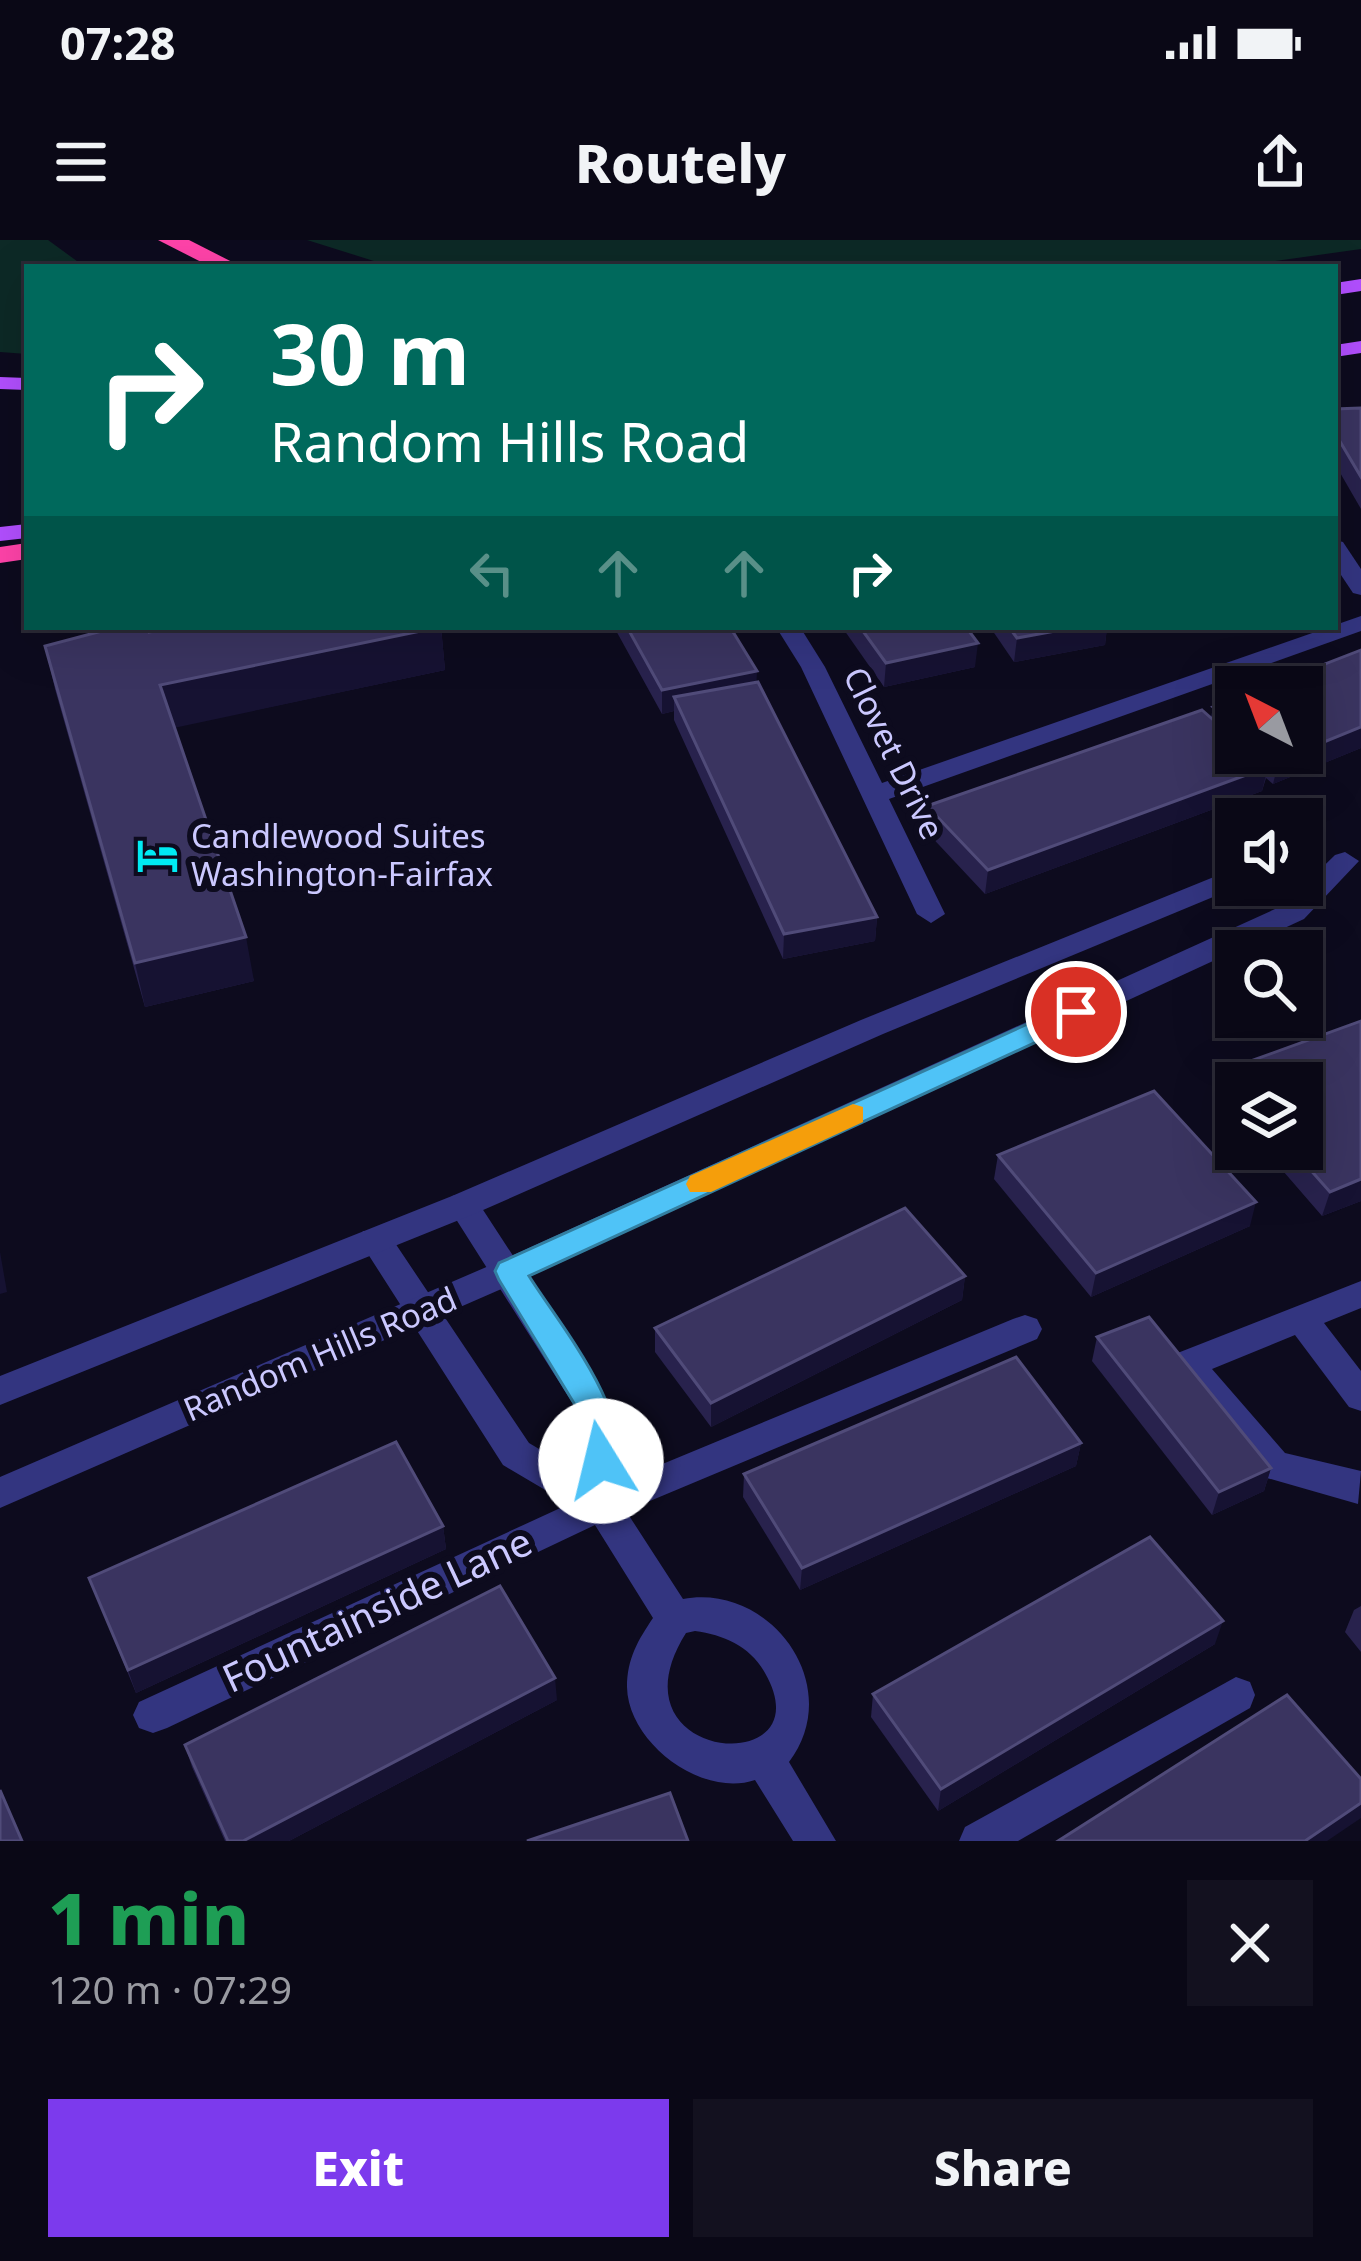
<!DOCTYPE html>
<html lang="en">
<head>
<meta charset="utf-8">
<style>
	:root { --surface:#0a0816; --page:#13111f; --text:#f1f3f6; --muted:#999aa1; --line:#2a2935; --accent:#7c3aed }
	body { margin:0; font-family:"Noto Sans",sans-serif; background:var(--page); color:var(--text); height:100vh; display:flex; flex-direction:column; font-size:45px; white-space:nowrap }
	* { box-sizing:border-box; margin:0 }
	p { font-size:39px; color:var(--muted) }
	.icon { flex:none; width:66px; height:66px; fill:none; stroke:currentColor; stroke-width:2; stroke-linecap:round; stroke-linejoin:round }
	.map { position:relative; height:1601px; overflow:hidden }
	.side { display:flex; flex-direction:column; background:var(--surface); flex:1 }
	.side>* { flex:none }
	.hud { position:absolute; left:24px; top:24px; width:1314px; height:366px; border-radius:0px; box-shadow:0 12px 48px #0002,0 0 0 3px var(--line); background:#00695c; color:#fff; overflow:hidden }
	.needle { width:78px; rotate:318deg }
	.controls { position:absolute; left:1215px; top:426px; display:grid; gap:24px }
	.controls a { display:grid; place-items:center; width:108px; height:108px; border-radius:0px; background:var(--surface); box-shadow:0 12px 48px #0002,0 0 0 3px var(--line); font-size:60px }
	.pin { position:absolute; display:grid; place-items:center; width:102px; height:102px; color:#fff; margin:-51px; border:6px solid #fff; border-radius:50%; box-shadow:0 3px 12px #0007 }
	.me { position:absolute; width:132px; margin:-66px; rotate:351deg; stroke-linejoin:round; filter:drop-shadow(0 0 9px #0008) }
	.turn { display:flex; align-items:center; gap:42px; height:252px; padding:0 48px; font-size:54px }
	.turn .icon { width:156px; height:156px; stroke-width:2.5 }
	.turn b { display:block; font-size:84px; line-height:102px }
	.lanes { display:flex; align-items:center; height:114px; padding:0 48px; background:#0003; justify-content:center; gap:60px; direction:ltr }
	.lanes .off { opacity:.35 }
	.round { display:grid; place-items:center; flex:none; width:126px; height:126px; border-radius:0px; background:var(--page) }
	.head { display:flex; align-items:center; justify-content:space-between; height:204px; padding:0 48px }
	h1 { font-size:72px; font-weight:800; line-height:90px; color:#1e9e55 }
	.button { display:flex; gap:24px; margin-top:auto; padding:24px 48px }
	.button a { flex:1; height:138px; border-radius:0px; background:var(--accent); color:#fff; font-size:48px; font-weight:800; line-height:138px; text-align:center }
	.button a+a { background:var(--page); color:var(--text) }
	.status { display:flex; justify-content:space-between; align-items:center; height:84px; padding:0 60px; background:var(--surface); direction:ltr }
	.status svg { height:33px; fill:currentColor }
	header { display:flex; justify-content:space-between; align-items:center; height:156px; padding:0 48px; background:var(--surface); font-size:54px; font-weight:800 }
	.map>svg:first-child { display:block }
	.green { fill:#0d2926 }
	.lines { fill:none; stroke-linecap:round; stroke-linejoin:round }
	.minor { fill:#333580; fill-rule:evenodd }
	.tertiary { fill:#333580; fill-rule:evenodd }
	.primary { fill:#b24fff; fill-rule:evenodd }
	.motorway { fill:#ff43a9; fill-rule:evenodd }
	.wall { fill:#28224d }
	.shaded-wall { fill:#161232 }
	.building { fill:#3a3460; stroke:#504b79; stroke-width:3 }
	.route { fill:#4fc3f7; stroke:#337fa1; stroke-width:3 }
	.slow { fill:#f59e0b }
	.labels { text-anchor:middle; stroke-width:12; stroke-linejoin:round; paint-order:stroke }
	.street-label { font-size:33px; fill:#cbc8ff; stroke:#0d0b1e }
	.poi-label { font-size:33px; fill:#cbc8ff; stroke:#0d0b1e; text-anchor:start }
	.near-street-label { font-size:39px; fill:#cbc8ff; stroke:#0d0b1e }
</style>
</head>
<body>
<div class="status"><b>07:28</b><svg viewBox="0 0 49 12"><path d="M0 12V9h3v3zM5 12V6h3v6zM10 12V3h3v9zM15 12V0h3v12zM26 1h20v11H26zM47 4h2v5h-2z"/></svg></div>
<header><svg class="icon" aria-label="menu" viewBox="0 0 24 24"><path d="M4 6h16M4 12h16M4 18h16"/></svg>Routely<svg class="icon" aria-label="share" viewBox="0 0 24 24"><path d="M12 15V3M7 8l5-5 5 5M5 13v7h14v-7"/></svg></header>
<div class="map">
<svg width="1361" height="1601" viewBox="0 0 1361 1601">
	<rect width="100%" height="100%" fill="#0d0b1e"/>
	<g class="green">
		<path d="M0 0H48L85 27H27V114L0 112Z"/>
		<path d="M307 0H1361V9L1233 27H393Z"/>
	</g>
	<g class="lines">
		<g class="minor">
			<path d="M1335 300 1343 302 1361 329V355L1353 353 1335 326Z"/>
			<path d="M1361 376V391L889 559 945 674 931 683 917 674 801 427 776 387H800L825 427 882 543Z"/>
			<path d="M463 953 474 956 611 1166 617 1176 619 1242 1013 1079 1025 1075 1037 1079 1042 1089 1037 1099 626 1271 683 1359C772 1343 846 1447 789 1522L836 1601H793L755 1540C702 1558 628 1503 627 1447 627 1419 638 1400 653 1378L595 1285 167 1488 153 1493 139 1488 133 1475 139 1462 569 1264 503 1225 359 1000 363 991H387L529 1203 583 1235 582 1178 447 965 452 956ZM695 1391C724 1395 750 1406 765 1433 827 1541 604 1523 686 1393Z"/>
			<path d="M1361 1041V1068L1324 1083 1361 1131V1171L1349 1167 1295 1095 1212 1129 1285 1213 1361 1231 1358 1264 1260 1236 1170 1124 1175 1114Z"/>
			<path d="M1236 1437 1250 1442 1255 1455 1250 1468 1018 1601H959L965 1587Z"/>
		</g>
		<g class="tertiary">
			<path d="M1345 612 1359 621 1304 679 522 1040 0 1268V1237L498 1022 1284 665 1335 615Z"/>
			<path d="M1236 628V645H1242L883 794 474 974 0 1165V1136L452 956 861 780Z"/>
		</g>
		<g class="primary">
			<path d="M1361 39V51L1335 55V43Z"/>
			<path d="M1361 101V113L1335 117V105Z"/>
			<path d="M0 137 27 138V150L0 149Z"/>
			<path d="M27 284V298L0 301V287Z"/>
		</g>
		<g class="motorway">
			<path d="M158 0H189L242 27H211Z"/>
			<path d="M27 303V319L0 323V307Z"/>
		</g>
	</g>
	<g class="wall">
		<path d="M1361 168V269L1335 224V169Z"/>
		<path d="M441 387 445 430 174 487 254 741 145 767 55 449 45 406 149 392Z"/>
		<path d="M614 387H730L756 443 877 677 875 701 783 719 674 480V471L662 474Z"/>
		<path d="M842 387H966L975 427 884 447Z"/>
		<path d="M990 387H1107L1105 405 1014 422Z"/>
		<path d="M1361 410V508L1273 544 1266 538 1262 551 985 654 925 590 927 566 1202 470 1211 478 1213 467 1236 458V513H1302V447H1266Z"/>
		<path d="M1361 781V961L1322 976 1264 909H1302L1236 843V877L1217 855 1223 831Z"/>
		<path d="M998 915 1250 986 1091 1057 994 939Z"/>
		<path d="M965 1036 962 1060 711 1187 655 1112V1088Z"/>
		<path d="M1097 1097 1271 1228 1264 1251 1212 1275 1092 1121Z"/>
		<path d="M1081 1203 1076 1226 800 1350 743 1257 744 1234Z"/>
		<path d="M443 1286 446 1309 136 1453 89 1338Z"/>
		<path d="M1361 1366V1412L1345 1392 1354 1370Z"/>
		<path d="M1215 1404 938 1571 871 1477 873 1454Z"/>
		<path d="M557 1460 289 1601H225L192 1527 185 1505Z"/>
	</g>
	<g class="shaded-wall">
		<path d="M441 387 445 430 169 489 160 445Z"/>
		<path d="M1077 387H1107L1105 405 1014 422 1017 398Z"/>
		<path d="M978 403 975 427 884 447 886 423Z"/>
		<path d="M757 431 756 454 674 457V471L662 474V450Z"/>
		<path d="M1361 487V508L1273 544 1279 520 1296 513H1302V511Z"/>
		<path d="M1268 527 1262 551 985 654 988 630Z"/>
		<path d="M877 677 875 701 783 719 784 694Z"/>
		<path d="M246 697 254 741 145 767 135 723Z"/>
		<path d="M1361 939V961L1322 976 1330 952Z"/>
		<path d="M1256 962 1250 986 1091 1057 1096 1033Z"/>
		<path d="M0 1012 7 1052 0 1054Z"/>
		<path d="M965 1036 962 1060 711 1187V1163Z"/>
		<path d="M1081 1203 1076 1226 800 1350 802 1328Z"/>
		<path d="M1271 1228 1264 1251 1212 1275 1219 1252Z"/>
		<path d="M443 1286 446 1309 136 1453 128 1430Z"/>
		<path d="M1223 1381 1215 1404 938 1571 941 1549Z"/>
		<path d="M555 1438 557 1460 289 1601H243Z"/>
		<path d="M1361 1563V1578L1327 1601H1305Z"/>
	</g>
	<g class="building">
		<path d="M1361 168V237L1335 193V169Z"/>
		<path d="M117 387H147L149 392 176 387H440L160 445 246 697 135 723 45 406Z"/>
		<path d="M627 387H730L757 431 662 450Z"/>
		<path d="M860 387H966L978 403 886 423Z"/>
		<path d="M1009 387H1077L1017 398Z"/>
		<path d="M1361 410V487L1302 511V447H1266Z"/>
		<path d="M758 442 877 677 784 694 674 457Z"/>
		<path d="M1236 458V485L1213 467Z"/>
		<path d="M1202 470 1236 500V513H1251L1268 527 988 630 927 566Z"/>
		<path d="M1270 513H1296L1279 520Z"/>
		<path d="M1361 781V939L1330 952 1292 909H1302V843H1236V845L1223 831Z"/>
		<path d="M1154 851 1256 962 1096 1033 998 915Z"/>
		<path d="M905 968 965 1036 711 1163 655 1088Z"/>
		<path d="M1149 1077 1271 1228 1219 1252 1097 1097Z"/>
		<path d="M1016 1117 1081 1203 802 1328 744 1234Z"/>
		<path d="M396 1202 443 1286 128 1430 89 1338Z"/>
		<path d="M1150 1297 1223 1381 941 1549 873 1454Z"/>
		<path d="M500 1346 555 1438 243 1601H228L185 1505Z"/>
		<path d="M1287 1455 1361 1539V1563L1305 1601H1058Z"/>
		<path d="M0 1550 22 1601H0Z"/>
		<path d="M670 1553 688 1601H527Z"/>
	</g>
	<path class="route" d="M1076 762 1090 772 1086 779 529 1036C557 1081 638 1178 612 1230H589L583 1178 499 1040 495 1031 499 1023Z"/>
	<path class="slow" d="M853 864 863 867V882L711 952H690L686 944 690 936Z"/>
	<defs>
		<symbol id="hotel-bare" viewBox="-9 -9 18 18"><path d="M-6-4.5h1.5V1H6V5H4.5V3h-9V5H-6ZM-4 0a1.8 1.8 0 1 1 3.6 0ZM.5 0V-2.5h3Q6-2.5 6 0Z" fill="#00eaf3" stroke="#0d0b1e" stroke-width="2.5" paint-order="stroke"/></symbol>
	</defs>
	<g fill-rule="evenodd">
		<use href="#hotel-bare" x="128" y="586" width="59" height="59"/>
	</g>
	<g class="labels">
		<g class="street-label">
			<text transform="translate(894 513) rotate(64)" y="12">Clovet Drive</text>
			<text transform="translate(320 1114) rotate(-23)" y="12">Random Hills Road</text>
		</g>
		<g class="poi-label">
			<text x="191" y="608">Candlewood Suites<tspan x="191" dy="38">Washington-Fairfax</tspan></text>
		</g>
		<g class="near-street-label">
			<text transform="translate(377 1370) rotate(-25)" y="14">Fountainside Lane</text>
		</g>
	</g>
</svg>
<div class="controls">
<a><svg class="needle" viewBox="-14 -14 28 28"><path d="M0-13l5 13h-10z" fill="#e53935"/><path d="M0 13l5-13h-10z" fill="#999aa1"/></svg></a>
<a><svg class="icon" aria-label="sound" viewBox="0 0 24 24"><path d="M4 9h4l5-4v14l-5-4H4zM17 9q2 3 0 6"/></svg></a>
<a><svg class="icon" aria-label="search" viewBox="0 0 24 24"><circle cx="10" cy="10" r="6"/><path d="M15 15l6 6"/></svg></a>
<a><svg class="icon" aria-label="layers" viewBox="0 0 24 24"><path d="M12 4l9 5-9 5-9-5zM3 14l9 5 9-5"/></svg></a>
</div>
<div class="pin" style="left:1076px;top:772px;background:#d93025"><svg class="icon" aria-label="arrive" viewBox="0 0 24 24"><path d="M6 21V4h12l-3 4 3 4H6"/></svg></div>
<svg class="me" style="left:601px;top:1221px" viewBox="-20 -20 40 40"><circle r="19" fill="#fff"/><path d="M0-13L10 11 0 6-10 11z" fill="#4fc3f7"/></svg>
<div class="hud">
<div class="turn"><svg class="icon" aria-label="right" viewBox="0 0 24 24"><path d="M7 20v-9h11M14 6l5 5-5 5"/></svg><div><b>30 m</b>Random Hills Road</div></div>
<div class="lanes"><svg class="icon off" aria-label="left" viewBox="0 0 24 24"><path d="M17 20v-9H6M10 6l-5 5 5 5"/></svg><svg class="icon off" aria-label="ahead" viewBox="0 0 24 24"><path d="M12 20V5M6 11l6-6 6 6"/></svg><svg class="icon off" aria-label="ahead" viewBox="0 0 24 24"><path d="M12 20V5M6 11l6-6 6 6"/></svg><svg class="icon" aria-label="right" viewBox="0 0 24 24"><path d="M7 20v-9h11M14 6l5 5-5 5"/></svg></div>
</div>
</div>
<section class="side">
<div class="head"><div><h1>1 min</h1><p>120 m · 07:29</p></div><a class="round"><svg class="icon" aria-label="close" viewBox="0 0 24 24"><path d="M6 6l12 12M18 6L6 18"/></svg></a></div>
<div class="button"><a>Exit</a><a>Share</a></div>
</section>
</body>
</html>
